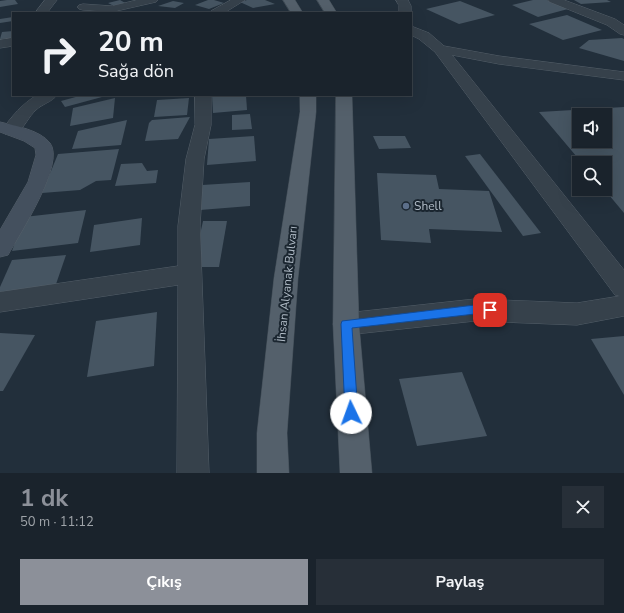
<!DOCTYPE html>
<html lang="tr">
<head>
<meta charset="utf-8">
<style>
	:root { --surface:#1a232c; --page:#272f38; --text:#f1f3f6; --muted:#9fa4a9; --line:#384048; --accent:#8c9099 }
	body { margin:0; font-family:"Nunito Sans",sans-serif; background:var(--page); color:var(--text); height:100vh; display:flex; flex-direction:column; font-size:15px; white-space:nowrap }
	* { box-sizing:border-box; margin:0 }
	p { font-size:13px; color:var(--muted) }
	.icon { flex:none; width:22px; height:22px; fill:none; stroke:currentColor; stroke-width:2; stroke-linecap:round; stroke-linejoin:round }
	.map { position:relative; height:473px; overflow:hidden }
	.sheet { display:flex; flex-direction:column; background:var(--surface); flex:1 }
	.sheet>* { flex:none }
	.banner { position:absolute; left:12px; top:12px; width:400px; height:84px; border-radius:0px; box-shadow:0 4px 16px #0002,0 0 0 1px var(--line); background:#1a232c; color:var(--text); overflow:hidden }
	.fabs { position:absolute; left:572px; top:108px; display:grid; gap:8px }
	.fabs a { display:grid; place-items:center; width:40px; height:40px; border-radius:0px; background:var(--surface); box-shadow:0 4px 16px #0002,0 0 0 1px var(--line); font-size:20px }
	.pin { position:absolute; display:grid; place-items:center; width:34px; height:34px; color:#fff; margin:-17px; border-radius:8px; box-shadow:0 2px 6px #0006 }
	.me { position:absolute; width:44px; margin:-22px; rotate:357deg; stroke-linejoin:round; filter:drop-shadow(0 0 3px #0008) }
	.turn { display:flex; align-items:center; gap:14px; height:84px; padding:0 20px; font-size:18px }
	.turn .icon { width:52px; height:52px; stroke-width:2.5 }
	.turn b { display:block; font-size:28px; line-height:34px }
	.round { display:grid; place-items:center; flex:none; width:42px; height:42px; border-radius:0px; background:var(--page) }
	.headline { display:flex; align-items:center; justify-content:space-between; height:68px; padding:0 20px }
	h1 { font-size:24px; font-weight:700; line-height:30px; color:var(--accent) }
	.primary-button { display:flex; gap:8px; margin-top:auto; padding:8px 20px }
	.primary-button a { flex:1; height:46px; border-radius:0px; background:var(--accent); color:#fff; font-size:16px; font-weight:700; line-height:46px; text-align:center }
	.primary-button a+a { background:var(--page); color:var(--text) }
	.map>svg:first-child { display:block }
	.building { fill:#465562; fill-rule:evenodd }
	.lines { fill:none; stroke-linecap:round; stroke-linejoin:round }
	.street-casing { stroke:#545f69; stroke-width:1 }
	.secondary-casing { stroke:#545f69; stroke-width:1 }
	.primary-casing { stroke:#3f4a54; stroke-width:1 }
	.street { fill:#36414b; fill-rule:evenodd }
	.secondary { fill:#44505e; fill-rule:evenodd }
	.primary { fill:#54606b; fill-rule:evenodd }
	.route { fill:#1a73e8; stroke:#114b97 }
	.service-dot { fill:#5c6f8a; stroke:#1b2630; stroke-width:1.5 }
	.labels { text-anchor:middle; stroke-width:4; stroke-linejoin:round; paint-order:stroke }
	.poi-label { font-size:12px; fill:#b1bcc7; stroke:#1b2630; text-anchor:start }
	.street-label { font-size:12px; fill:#b1bcc7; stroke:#1b2630 }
</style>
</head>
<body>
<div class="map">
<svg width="624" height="473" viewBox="0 0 624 473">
	<rect width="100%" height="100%" fill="#222f3b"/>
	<g class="building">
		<path d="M7 0H15L18 4 0 7V1Z"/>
		<path d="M120 0 127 4 114 6 108 3Z"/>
		<path d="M208 0H214L224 3 209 9 195 5Z"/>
		<path d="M247 0H265L275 4 253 8 240 2Z"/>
		<path d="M533 0H547L568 9 538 17 512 5Z"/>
		<path d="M574 0H607L611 2 581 4Z"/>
		<path d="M173 1 184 3 175 8 158 6Z"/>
		<path d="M460 1 495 15 459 24 426 9Z"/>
		<path d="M567 15 602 30 563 40 529 24Z"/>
		<path d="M13 17V21L0 23V19Z"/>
		<path d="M13 31V38L0 39 2 32Z"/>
		<path d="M622 38 624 39V61L579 48 589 40Z"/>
		<path d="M83 95H101L102 97 65 107 61 101Z"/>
		<path d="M212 95H246L247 110 213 113Z"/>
		<path d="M115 98 113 118 70 126 73 108Z"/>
		<path d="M189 98 187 115 154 117 157 100Z"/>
		<path d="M624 107V213L604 189 605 163H582L539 112ZM579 115H605V141H579Z"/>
		<path d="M250 114 252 129 232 130V115Z"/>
		<path d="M190 117 178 139 145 141 149 123 152 120Z"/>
		<path d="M127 120 121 145 72 149 78 131Z"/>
		<path d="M254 136 256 161 207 165 209 139Z"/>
		<path d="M373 136H405L411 148 379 149Z"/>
		<path d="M119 149 111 180 96 181 80 190 42 193 58 154Z"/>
		<path d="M480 154 541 233 523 236 465 156Z"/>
		<path d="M142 163 147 171 158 170 156 183 115 186 121 164Z"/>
		<path d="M377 173 436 175 439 189 489 191 502 232 429 229 431 243 381 240Z"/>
		<path d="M250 182V206L200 210 202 185Z"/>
		<path d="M86 210 78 243 12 251 24 217Z"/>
		<path d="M142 218 140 245 90 252 94 225Z"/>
		<path d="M203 221H227L219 267H193Z"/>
		<path d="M66 255 55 287 0 292V287L12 260Z"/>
		<path d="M157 312 154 366 87 377 96 321Z"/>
		<path d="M0 333 35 335 3 391H0Z"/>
		<path d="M624 336V395L591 339Z"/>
		<path d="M462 372 487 436 417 446 399 379Z"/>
	</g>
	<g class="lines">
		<defs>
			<g id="street">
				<path d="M45 0H57L47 13H35Z"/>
				<path d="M137 0H158L156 2 112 12 83 10 79 9 77 7 79 5 83 4 112 6Z"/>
				<path d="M231 0H245L224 13H209L211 11Z"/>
				<path d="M396 0H408L411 6V13H399V6Z"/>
				<path d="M548 0H564L615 19 624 25V35L620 34 607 25 550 2Z"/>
				<path d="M411 26 429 33 444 46 499 56 624 72V80L499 64 452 55 624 270V316L577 325 475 321 346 335 337 332 333 324 337 316 346 313 475 299 577 303 620 296 615 295 435 52 419 39 411 35Z"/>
				<path d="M13 38V46L0 48V40Z"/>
				<path d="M37 95H57C52 102 42 104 36 110 29 116 24 128 17 133 14 136 9 135 5 134L2 130C12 116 22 104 37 95Z"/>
				<path d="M195 95H211V125L204 159 200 226 209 473H177L178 285 0 312V292L178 266V226L186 159 195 125Z"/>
			</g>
			<path id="secondary" d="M0 122C16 126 40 130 50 143 66 163 19 235 8 255L0 257V230L28 182 36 155 35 148 24 141 0 132Z"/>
			<g id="primary">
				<path d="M283 0H295L303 13H291Z"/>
				<path d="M317 0H329L337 13H325Z"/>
				<path d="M300 95H316V112L298 278 287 433 289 473H257V433L274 278 300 112Z"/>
				<path d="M336 95H352L359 324 372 473H340L333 324Z"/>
			</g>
		</defs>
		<use href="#street" class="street-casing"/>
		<use href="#secondary" class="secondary-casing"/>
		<use href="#primary" class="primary-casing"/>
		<use href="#street" class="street"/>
		<use href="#secondary" class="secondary"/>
		<use href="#primary" class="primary"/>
	</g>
	<path class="route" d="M475 305 493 307 495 310 493 313 475 314 352 328 358 413 356 418 351 420 347 418 345 413 341 324 342 321Z"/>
	<circle class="service-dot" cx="406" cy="206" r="4"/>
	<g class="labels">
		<g class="poi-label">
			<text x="414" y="210">Shell</text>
		</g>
		<g class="street-label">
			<text transform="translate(287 284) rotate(-84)" y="4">İhsan Alyanak Bulvarı</text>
		</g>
	</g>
</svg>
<div class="fabs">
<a><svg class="icon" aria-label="sound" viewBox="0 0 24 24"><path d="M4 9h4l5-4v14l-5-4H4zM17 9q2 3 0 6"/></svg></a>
<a><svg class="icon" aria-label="search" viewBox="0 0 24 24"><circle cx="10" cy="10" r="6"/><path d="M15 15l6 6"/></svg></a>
</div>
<div class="pin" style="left:490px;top:310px;background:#d93025"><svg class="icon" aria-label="arrive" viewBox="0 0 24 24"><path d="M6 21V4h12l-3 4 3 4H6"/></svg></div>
<svg class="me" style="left:351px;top:413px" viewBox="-20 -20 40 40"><circle r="19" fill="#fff"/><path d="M0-13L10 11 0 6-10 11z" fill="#1a73e8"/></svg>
<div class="banner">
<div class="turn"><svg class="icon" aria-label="right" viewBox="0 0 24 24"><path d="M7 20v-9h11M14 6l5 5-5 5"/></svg><div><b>20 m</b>Sağa dön</div></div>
</div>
</div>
<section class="sheet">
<div class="headline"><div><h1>1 dk</h1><p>50 m · 11:12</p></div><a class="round"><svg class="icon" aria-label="close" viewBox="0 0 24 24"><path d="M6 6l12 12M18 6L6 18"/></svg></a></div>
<div class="primary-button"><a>Çıkış</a><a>Paylaş</a></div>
</section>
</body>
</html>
